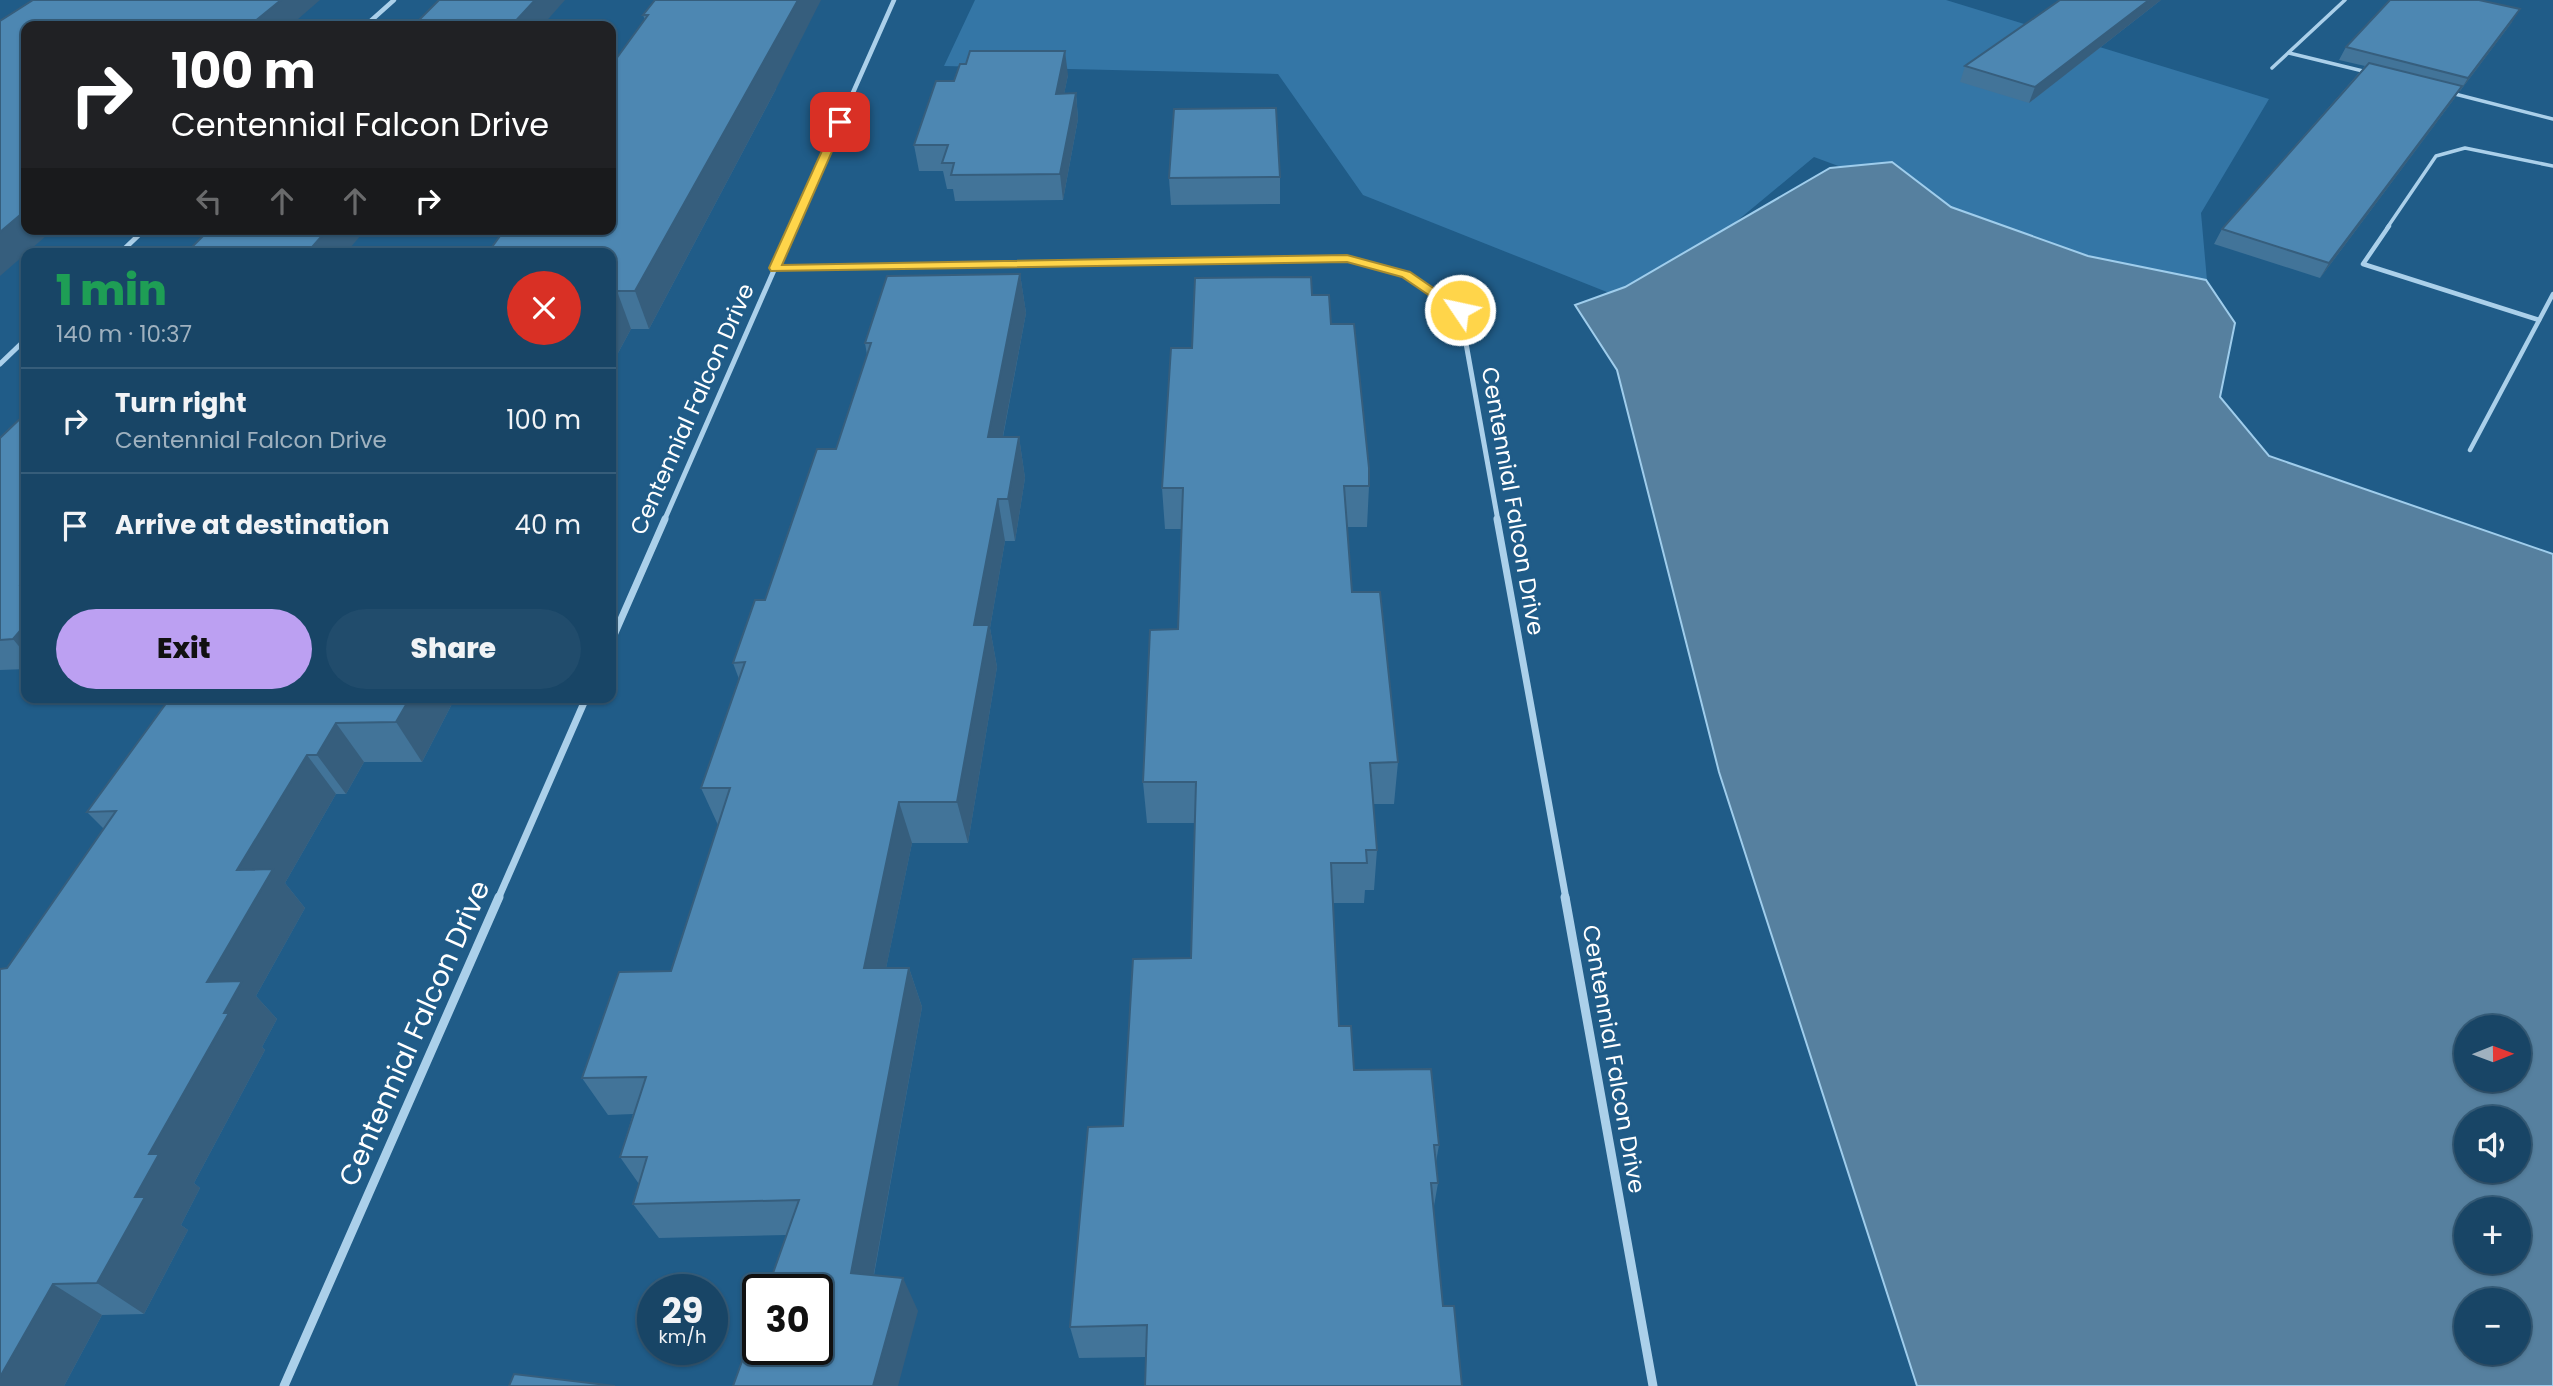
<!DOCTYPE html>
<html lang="en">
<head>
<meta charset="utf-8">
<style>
	:root { --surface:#184566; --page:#214c6c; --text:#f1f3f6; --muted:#9fb1bf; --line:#365d7a; --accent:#bca0f2 }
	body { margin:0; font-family:Poppins,sans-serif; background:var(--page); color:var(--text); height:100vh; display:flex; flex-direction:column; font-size:26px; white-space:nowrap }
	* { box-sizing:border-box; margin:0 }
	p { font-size:23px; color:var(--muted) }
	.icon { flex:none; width:38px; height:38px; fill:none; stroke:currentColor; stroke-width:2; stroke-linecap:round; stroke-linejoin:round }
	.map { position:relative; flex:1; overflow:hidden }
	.sheet { position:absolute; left:21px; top:248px; width:595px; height:455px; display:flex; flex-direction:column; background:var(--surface); border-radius:14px; box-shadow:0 2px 5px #0004,0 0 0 2px var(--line) }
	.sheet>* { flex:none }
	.banner { position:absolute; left:21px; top:21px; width:595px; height:214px; border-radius:14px; box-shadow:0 2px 5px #0004,0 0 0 2px var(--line); background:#202124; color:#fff; overflow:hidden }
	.needle { width:46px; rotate:89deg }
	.fabs { position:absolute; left:2454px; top:1015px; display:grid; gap:14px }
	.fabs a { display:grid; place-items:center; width:77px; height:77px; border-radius:50%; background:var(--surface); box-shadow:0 2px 5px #0004,0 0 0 2px var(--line); font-size:35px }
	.speed { position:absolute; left:637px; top:1274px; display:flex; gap:14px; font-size:35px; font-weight:700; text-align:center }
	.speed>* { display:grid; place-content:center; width:91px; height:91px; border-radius:50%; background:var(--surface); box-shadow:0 2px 5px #0004,0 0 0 2px var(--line); line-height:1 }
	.speed small { font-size:18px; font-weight:400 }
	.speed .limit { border:4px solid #111; border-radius:10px; background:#fff; color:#111 }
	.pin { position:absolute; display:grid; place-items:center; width:60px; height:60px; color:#fff; margin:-30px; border-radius:14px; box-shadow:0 4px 10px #0006 }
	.me { position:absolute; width:77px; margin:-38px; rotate:304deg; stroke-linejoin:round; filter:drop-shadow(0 0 5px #0008) }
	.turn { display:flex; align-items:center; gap:24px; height:147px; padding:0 35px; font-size:32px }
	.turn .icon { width:91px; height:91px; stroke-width:2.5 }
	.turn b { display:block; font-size:49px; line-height:60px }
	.lanes { display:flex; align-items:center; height:66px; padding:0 35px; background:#0003; justify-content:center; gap:35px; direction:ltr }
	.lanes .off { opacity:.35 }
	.round { display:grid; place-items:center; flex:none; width:74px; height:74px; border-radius:37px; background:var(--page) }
	.overview { display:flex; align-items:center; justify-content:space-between; height:119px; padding:0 35px }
	h1 { font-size:42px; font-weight:800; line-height:52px; color:#1e9e55 }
	.cta { display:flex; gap:14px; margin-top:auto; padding:14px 35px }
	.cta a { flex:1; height:80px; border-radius:42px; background:var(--accent); color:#111; font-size:28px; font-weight:800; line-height:80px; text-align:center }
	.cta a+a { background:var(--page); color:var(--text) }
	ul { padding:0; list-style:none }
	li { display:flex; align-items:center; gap:21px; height:105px; padding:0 35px; border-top:2px solid var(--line) }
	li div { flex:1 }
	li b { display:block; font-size:26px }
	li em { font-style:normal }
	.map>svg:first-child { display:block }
	.green { fill:#3476a6 }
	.water { fill:#56809f; stroke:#9fcdec; stroke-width:2; fill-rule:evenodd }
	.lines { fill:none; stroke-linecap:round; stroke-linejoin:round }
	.lane-far1 { stroke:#abd0ea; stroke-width:3.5 }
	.lane { stroke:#abd0ea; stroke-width:4.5 }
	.street-far3 { stroke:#abd0ea; stroke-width:4.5 }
	.street-far2 { stroke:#abd0ea; stroke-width:5 }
	.street-far1 { stroke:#abd0ea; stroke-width:7 }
	.street { stroke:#abd0ea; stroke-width:9 }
	.wall { fill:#427499 }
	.shaded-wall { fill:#365e7d }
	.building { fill:#4d87b2; stroke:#365e7d; stroke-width:2 }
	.route { fill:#ffd54a; stroke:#a68a30; stroke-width:2 }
	.labels { text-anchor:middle; stroke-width:5; stroke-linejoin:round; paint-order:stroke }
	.street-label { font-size:23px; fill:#fff; stroke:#205c88 }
	.near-street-label { font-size:28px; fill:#fff; stroke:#205c88 }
</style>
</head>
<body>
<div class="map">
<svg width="2553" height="1386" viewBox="0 0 2553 1386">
	<rect width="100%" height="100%" fill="#205c88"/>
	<path class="green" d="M975 0H1946L2269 99 2201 213 2209 303 1814 157 1637 304 1363 195 1278 74 944 66Z"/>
	<path class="water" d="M1892 162 1951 207 2088 256 2206 280 2235 323 2220 397 2269 456 2553 554V1386H1917L1719 772 1617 370 1575 305 1625 287 1830 168ZM2466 1027H2518V1080H2466ZM2466 1118H2518V1171H2466ZM2466 1209H2518V1262H2466ZM2518 1300V1353H2466V1300Z"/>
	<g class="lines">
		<g class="lane-far1">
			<path d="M2289 53 2367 72"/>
			<path d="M2272 68 2345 0"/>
			<path d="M2451 93 2553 119"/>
			<path d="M2387 228 2436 156 2465 148 2553 166"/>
		</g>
		<g class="lane">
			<path d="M2389 226 2363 264 2539 320"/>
			<path d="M2470 450 2553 294"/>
		</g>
		<g class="street-far3">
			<path d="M365 26 394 0"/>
			<path d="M793 228 894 0"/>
		</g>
		<g class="street-far2">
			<path d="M119 254 145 229"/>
			<path d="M775 268 794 226"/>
			<path d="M0 364 26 339"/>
			<path d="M664 521 775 268 1347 258 1406 274 1460 310 1498 521"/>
		</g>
		<g class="street-far1">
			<path d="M1497 519 1566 899"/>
			<path d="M611 642 665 519"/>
			<path d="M498 899 586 698"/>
		</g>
		<g class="street">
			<path d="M1565 897 1653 1386"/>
			<path d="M284 1386 499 897"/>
		</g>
	</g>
	<g class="wall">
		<path d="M655 0 776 89 649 329H631L611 366V229L645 20 643 15Z"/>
		<path d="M2161 0 2029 103 1960 82 1965 66Z"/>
		<path d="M2512 22 2460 91H2459L2454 99 2320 278 2214 244 2222 229 2365 66 2339 60 2346 47Z"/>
		<path d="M1068 75 1064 94 1076 93 1078 119 1063 200 955 201 953 189H947L943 171H919L914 145 954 81Z"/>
		<path d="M1280 177V204L1171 205 1169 178Z"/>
		<path d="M1020 274 1026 313 1003 437H1019L1025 478 1015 541H1005L990 628 997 667 968 843H912L886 968H909L922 1007 874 1275 918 1311 786 1235 659 1238 633 1204 639 1184 620 1157 633 1114 608 1115 582 1078 671 971 718 825 701 788 739 679 733 663 765 600 836 449 867 355 865 343Z"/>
		<path d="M1312 295 1331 324 1369 486 1367 527H1347L1352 592 1398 762 1394 804H1373L1377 850 1374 890H1365L1364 903H1333L1339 1026 1354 1070 1439 1145 1436 1162 1438 1183 1434 1206 1146 1357 1079 1358 1070 1327 1123 1126 1191 958 1195 823H1147L1143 782 1178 629 1182 529H1165L1162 488 1192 348Z"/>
		<path d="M26 413V669L0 670V438Z"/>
		<path d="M159 698H455L422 762H364L346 794H336L285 883 305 908 256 996 277 1019 262 1047 265 1050 194 1183 200 1188 181 1225 188 1230 144 1314 102 1315 64 1386 7 968 104 829 87 812 165 705Z"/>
	</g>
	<g class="shaded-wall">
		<path d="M281 0H320L290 26H249Z"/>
		<path d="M535 0H565L542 26H511Z"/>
		<path d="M798 0H821L776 89 649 329 635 291Z"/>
		<path d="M2149 0H2161L2029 103 2035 87Z"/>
		<path d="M2520 9 2512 22 2460 91 2468 78Z"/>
		<path d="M1065 51 1068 75 1059 119 1056 94Z"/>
		<path d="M2462 86 2454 99 2320 278 2329 263Z"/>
		<path d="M1076 93 1078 119 1063 200 1060 174Z"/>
		<path d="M26 210V229H54L0 276V232Z"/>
		<path d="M328 229H366L345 254H306Z"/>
		<path d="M1020 274 1026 313 995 478 988 437Z"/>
		<path d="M617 291 631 329 611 366V303Z"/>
		<path d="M1019 437 1025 478 1015 541 1008 499Z"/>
		<path d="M998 499 1005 541 990 628 997 667 968 843 957 802 974 625Z"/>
		<path d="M26 624V655L13 639Z"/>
		<path d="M410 698H455L422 762 396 722Z"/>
		<path d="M336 723 364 762 346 794 317 755Z"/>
		<path d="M307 755 336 794 285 883 305 908 256 996 277 1019 262 1047 265 1050 194 1183 200 1188 181 1225 188 1230 144 1314 97 1283 135 1197 207 982 237 870Z"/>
		<path d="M899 802 912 843 878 1007 864 968Z"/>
		<path d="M909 968 922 1007 868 1306 851 1273Z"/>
		<path d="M903 1278 918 1311 898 1386H873Z"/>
		<path d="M53 1284 102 1315 64 1386H0V1377Z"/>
	</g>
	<g class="building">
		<path d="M33 0H281L249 26H26V210L0 232V21Z"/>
		<path d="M439 0H535L511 26H413Z"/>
		<path d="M655 0H798L635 291H617L611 303V254H487L505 229H611V66L648 15H643Z"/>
		<path d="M2060 0H2149L2035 87 1965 66Z"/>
		<path d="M2390 0H2479L2520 9 2468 78 2346 47Z"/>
		<path d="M970 51H1065L1056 94 1076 93 1060 174 951 175 954 163H942L948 145H914L936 81H954L960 64H966Z"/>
		<path d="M2369 63 2462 86 2329 263 2222 229Z"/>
		<path d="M1276 108 1280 177 1169 178 1174 109Z"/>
		<path d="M210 229H328L306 254H185Z"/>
		<path d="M1020 274 988 437H1019L1008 499H998L974 625H989L957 802H899L864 968H909L851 1273 903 1278 873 1386H733L758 1317V1349H817V1290H767L799 1200 633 1204 647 1157H620L646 1077 582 1078 619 972 671 971 730 788H701L745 662 733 663 755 600H765L817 449H836L871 343H865L887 276Z"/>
		<path d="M1311 277 1312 295H1329L1331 324H1354L1369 468V486H1344L1352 592H1380L1398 762 1370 763 1377 850H1366L1367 863H1331L1339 1026H1351L1354 1070 1431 1069 1439 1145H1434L1438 1183H1431L1443 1306H1454L1462 1386H1145L1147 1325 1070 1327 1088 1127 1123 1126 1133 959 1191 958 1196 782H1143L1150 630 1178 629 1183 488H1162L1171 348H1192L1195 278Z"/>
		<path d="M26 413V580L21 585H26V624L13 639 0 640V438Z"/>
		<path d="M170 698H410L396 722 336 723 317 755H307L237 870 273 869 207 982 242 981 224 1013H229L149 1154H159L135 1197H145L97 1283 53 1284 0 1377V969L7 968 116 811 87 812Z"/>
		<path d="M514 1374 615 1386H509Z"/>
	</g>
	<path class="route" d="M840 119 845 122 782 265 1347 255 1410 272 1465 310 1455 313 1402 277 1347 262 771 271 769 268 835 122Z"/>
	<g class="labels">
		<g class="street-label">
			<text transform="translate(692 409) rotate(-66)" y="8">Centennial Falcon Drive</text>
			<text transform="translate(1513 501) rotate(80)" y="8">Centennial Falcon Drive</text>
			<text transform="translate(1614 1059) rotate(80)" y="8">Centennial Falcon Drive</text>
		</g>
		<g class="near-street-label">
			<text transform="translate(414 1033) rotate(-66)" y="10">Centennial Falcon Drive</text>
		</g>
	</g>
</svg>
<div class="fabs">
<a><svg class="needle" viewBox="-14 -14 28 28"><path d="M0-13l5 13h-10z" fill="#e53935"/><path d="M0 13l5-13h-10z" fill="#9fb1bf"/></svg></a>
<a><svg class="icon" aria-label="sound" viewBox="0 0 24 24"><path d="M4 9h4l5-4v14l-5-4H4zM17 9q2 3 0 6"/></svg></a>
<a>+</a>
<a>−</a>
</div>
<div class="speed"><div>29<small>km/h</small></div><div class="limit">30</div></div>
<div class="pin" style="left:840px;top:122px;background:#d93025"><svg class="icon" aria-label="arrive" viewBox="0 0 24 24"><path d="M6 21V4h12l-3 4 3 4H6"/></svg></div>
<svg class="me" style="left:1460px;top:310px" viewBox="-20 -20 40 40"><circle r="17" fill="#ffd54a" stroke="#fff" stroke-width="3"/><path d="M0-11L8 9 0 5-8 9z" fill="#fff"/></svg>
<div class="banner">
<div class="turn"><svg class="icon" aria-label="right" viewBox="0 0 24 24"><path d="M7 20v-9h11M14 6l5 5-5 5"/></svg><div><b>100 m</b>Centennial Falcon Drive</div></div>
<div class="lanes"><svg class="icon off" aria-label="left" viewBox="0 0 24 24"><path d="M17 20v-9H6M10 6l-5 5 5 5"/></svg><svg class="icon off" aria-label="ahead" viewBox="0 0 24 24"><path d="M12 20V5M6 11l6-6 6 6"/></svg><svg class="icon off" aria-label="ahead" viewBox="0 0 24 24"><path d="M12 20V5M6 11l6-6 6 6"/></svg><svg class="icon" aria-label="right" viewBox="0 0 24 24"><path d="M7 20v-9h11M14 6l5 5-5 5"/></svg></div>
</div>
<section class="sheet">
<div class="overview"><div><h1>1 min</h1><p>140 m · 10:37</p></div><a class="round" style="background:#d93025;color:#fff"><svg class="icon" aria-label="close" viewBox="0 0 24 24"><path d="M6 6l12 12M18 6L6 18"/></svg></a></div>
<ul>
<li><svg class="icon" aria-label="right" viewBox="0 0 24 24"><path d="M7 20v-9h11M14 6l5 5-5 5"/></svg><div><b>Turn right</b><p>Centennial Falcon Drive</p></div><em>100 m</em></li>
<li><svg class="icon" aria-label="arrive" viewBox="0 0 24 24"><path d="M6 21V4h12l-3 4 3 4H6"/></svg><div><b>Arrive at destination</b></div><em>40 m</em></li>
</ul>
<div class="cta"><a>Exit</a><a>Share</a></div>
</section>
</div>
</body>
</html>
